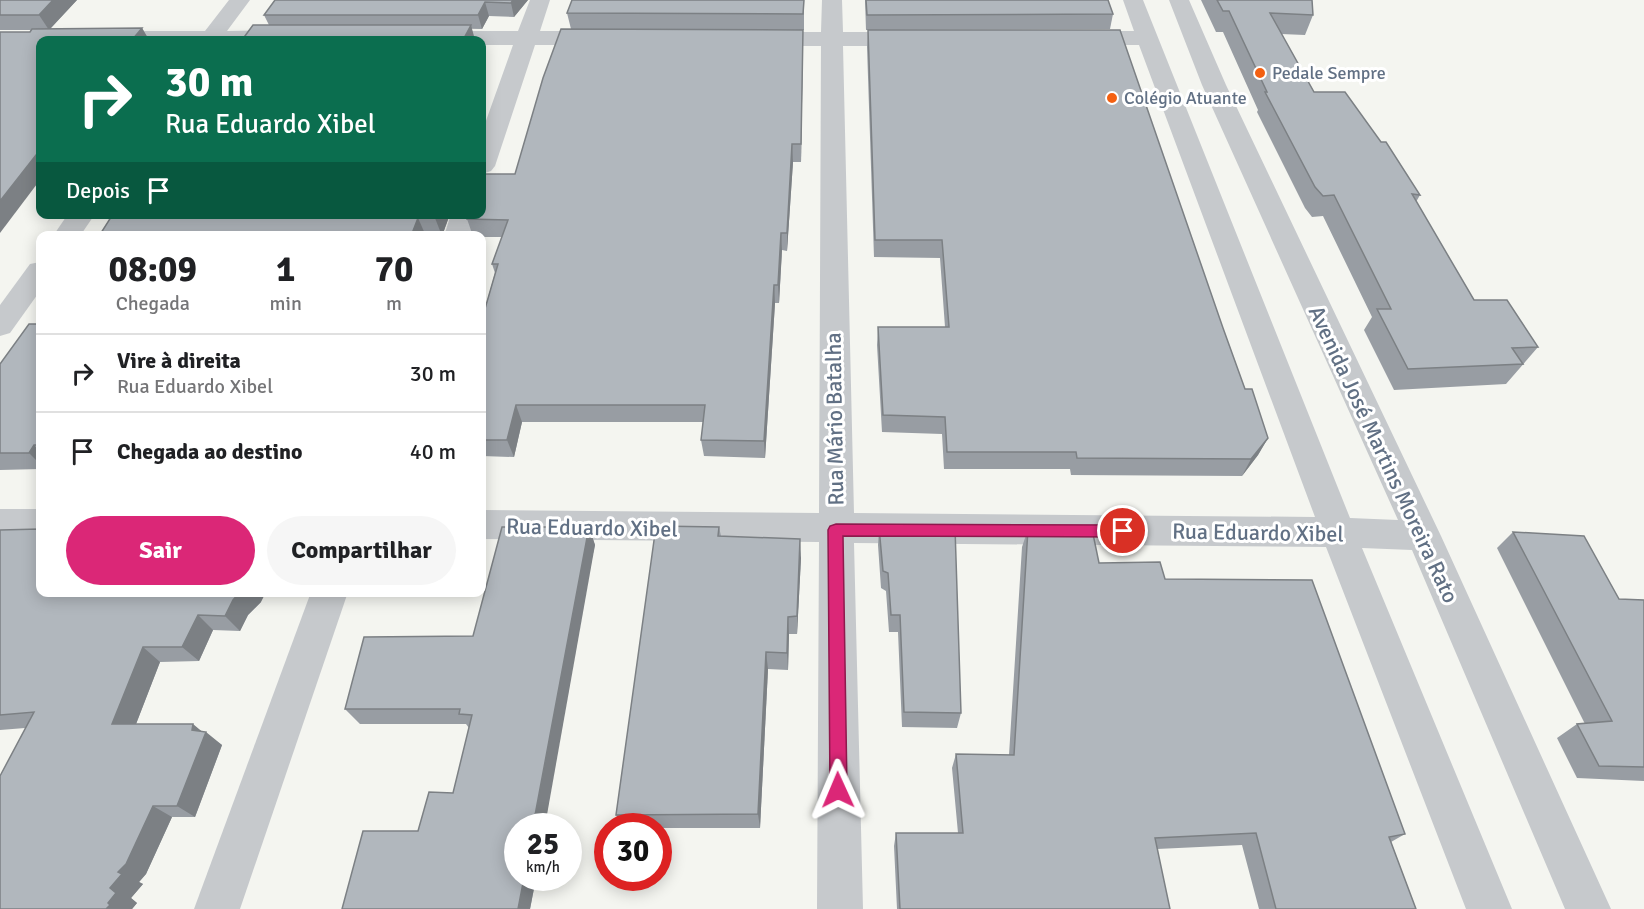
<!DOCTYPE html>
<html lang="pt">
<head>
<meta charset="utf-8">
<style>
	:root { --surface:#fff; --page:#f6f6f6; --text:#202124; --muted:#757577; --line:#e0e0e0; --accent:#db2777 }
	body { margin:0; font-family:Signika,sans-serif; background:var(--page); color:var(--text); height:100vh; display:flex; flex-direction:column; font-size:22px; white-space:nowrap }
	* { box-sizing:border-box; margin:0 }
	p { font-size:20px; color:var(--muted) }
	.icon { flex:none; width:33px; height:33px; fill:none; stroke:currentColor; stroke-width:2; stroke-linecap:round; stroke-linejoin:round }
	.map { position:relative; flex:1; overflow:hidden }
	.drawer { position:absolute; left:36px; top:231px; width:450px; height:366px; display:flex; flex-direction:column; background:var(--surface); border-radius:12px; box-shadow:0 3px 15px #0003 }
	.drawer>* { flex:none }
	.guide { position:absolute; left:36px; top:36px; width:450px; height:183px; border-radius:12px; box-shadow:0 3px 15px #0003; background:#0b6e4f; color:#fff; overflow:hidden }
	.speed { position:absolute; left:504px; top:813px; display:flex; gap:12px; font-size:30px; font-weight:700; text-align:center }
	.speed>* { display:grid; place-content:center; width:78px; height:78px; border-radius:50%; background:var(--surface); box-shadow:0 3px 15px #0003; line-height:1 }
	.speed small { font-size:15px; font-weight:400 }
	.speed .limit { border:9px solid #d22; background:#fff; color:#111 }
	.pin { position:absolute; display:grid; place-items:center; width:51px; height:51px; color:#fff; margin:-26px; border:3px solid #fff; border-radius:50%; box-shadow:0 2px 6px #0007 }
	.me { position:absolute; width:66px; margin:-33px; rotate:359deg; stroke-linejoin:round; filter:drop-shadow(0 0 4px #0008) }
	.turn { display:flex; align-items:center; gap:21px; height:126px; padding:0 30px; font-size:27px }
	.turn .icon { width:78px; height:78px; stroke-width:2.5 }
	.turn b { display:block; font-size:42px; line-height:51px }
	.then { display:flex; align-items:center; height:57px; padding:0 30px; background:#0003; gap:12px; font-size:22px }
	.eta { display:flex; justify-content:space-evenly; align-items:center; height:102px; text-align:center }
	.eta b { font-size:36px; font-weight:700; line-height:42px }
	.primary-button { display:flex; gap:12px; margin-top:auto; padding:12px 30px }
	.primary-button a { flex:1; height:69px; border-radius:36px; background:var(--accent); color:#fff; font-size:24px; font-weight:700; line-height:69px; text-align:center }
	.primary-button a+a { background:var(--page); color:var(--text) }
	ul { padding:0; list-style:none }
	li { display:flex; align-items:center; gap:18px; height:78px; padding:0 30px; border-top:2px solid var(--line) }
	li div { flex:1 }
	li b { display:block; font-size:22px }
	li em { font-style:normal }
	.map>svg:first-child { display:block }
	.lines { fill:none; stroke-linecap:round; stroke-linejoin:round }
	.minor { fill:#c6c9cc; fill-rule:evenodd }
	.wall { fill:#989da3 }
	.shaded-wall { fill:#7c8084 }
	.building { fill:#b1b7bd; stroke:#7c8084; stroke-width:1.5 }
	.route { fill:#db2777; stroke:#8e194d; stroke-width:1.5 }
	.poi-dot { fill:#f46011; stroke:#fff; stroke-width:2 }
	.labels { text-anchor:middle; stroke-width:6; stroke-linejoin:round; paint-order:stroke }
	.far-poi-label { font-size:18px; fill:#617084; stroke:#fff; text-anchor:start }
	.street-label { font-size:22px; fill:#617084; stroke:#fff }
</style>
</head>
<body>
<div class="map">
<svg width="1644" height="909" viewBox="0 0 1644 909">
	<rect width="100%" height="100%" fill="#f4f5f0"/>
	<g class="lines">
		<g class="minor">
			<path d="M229 0H250L227 31 289 30 297 32 300 37 298 40H95L93 38 96 33 104 31H205Z"/>
			<path d="M530 0H550L540 31H601L609 33 612 38 609 43 601 45H535L495 166 491 171 482 174V132L513 45H482V40H422L420 38 423 33 431 31H518Z"/>
			<path d="M822 0H842L843 32H913L921 34 924 39 921 44 913 46H843L854 513 1315 517 1139 45H1079L1071 43 1068 38 1071 33 1079 31H1134L1123 0H1143L1350 518 1398 520 1202 85 1169 0H1189L1226 85 1441 536 1611 909H1565L1412 550 1362 548 1512 909H1466L1326 547 854 543 863 909H817L819 542 482 539V510L819 513 821 46H758L750 44 747 39 750 34 758 32H821Z"/>
			<path d="M68 214H95L80 236H53Z"/>
			<path d="M451 214H477L471 236H444Z"/>
			<path d="M40 262V291L10 333 0 336V305L30 264Z"/>
			<rect x="0" y="509" width="40" height="28"/>
			<path d="M311 592H348L240 909H194Z"/>
		</g>
	</g>
	<g class="wall">
		<path d="M0 0H77L50 29 142 28 149 40H40L30 32 31 30H0Z"/>
		<path d="M275 0H528L514 17 489 16 482 29 269 25 264 15Z"/>
		<path d="M804 0V30L571 29 567 13Z"/>
		<path d="M865 0H1108L1113 14 1110 29 866 30Z"/>
		<path d="M1201 0H1312L1313 15 1305 35 1281 34 1314 92 1381 142 1420 195 1416 202 1474 300 1538 347 1506 384 1394 390 1364 330 1372 317 1323 216 1312 217 1305 208 1257 112 1258 110 1223 32H1216Z"/>
		<path d="M803 30 801 162H793L787 251 782 250 779 303H775L765 458 704 456 701 440 703 422H522L514 457 482 456V319L495 273 492 264 502 237H482V236H473L467 219 515 174Z"/>
		<path d="M868 30 1223 328 1245 389 1268 438 1258 455 1242 476 1071 475 1070 469H944L942 434 882 432 877 345 878 327H945L940 258 874 257 867 47Z"/>
		<path d="M113 214H450L442 236H99Z"/>
		<path d="M40 322V469L0 470V364Z"/>
		<path d="M589 527 595 545 518 878H536L530 909H342L418 831 453 793 469 728 466 724H360L345 709 473 636Z"/>
		<path d="M719 527 721 536 801 558 797 634H789L788 670 768 669 760 828H658V826H622L616 815Z"/>
		<path d="M879 527 961 713 957 728 902 727 898 632H889L886 591 881 588 878 545Z"/>
		<path d="M1028 529 1099 563 1165 579 1405 834 1391 842 1416 909H1259L1242 845 1157 849 1170 909H897L894 846 896 833H958L952 768 956 754 1009 755 1022 547Z"/>
		<path d="M0 530 261 602 248 615 240 631 213 630 199 661 160 662 136 724 201 731 222 745 195 817H172L146 874 139 882 143 884 131 898 137 903 132 909H0L25 728 0 730Z"/>
		<path d="M1513 532 1619 599 1644 600V781L1577 778 1557 738 1577 724H1585L1497 548Z"/>
	</g>
	<g class="shaded-wall">
		<path d="M53 0H77L49 30 39 15Z"/>
		<path d="M513 0H528L514 17 511 3Z"/>
		<path d="M485 2 489 16 482 29 478 15Z"/>
		<path d="M471 25 475 40H463Z"/>
		<path d="M142 28 149 40H132Z"/>
		<path d="M803 30V47L801 162V144Z"/>
		<path d="M792 144 793 162 787 251V233Z"/>
		<path d="M40 150V180L0 233V201Z"/>
		<path d="M436 214H450L442 236 435 218Z"/>
		<path d="M418 218 426 236H411Z"/>
		<path d="M781 233 782 250 779 303 778 285Z"/>
		<path d="M774 285 775 303 765 458 764 441Z"/>
		<path d="M516 405 522 422 514 457 507 440Z"/>
		<path d="M1268 438 1258 455 1242 476 1251 459Z"/>
		<path d="M34 445 40 452V464L29 453Z"/>
		<path d="M589 527 595 545 545 826H533Z"/>
		<path d="M800 539 801 558 797 634V616Z"/>
		<path d="M240 592H266L261 602 248 615 240 631 225 616 233 600Z"/>
		<path d="M198 615 213 630 199 661 182 647Z"/>
		<path d="M788 617 789 634 788 670 787 653Z"/>
		<path d="M143 647 160 662 131 737 112 724Z"/>
		<path d="M766 652 768 669 760 828 758 814Z"/>
		<path d="M193 724 205 734 206 732 222 745 195 817 177 806Z"/>
		<path d="M153 806 172 817 146 874 139 882 143 884 131 898 137 903 132 909H106L110 888Z"/>
		<path d="M524 878H536L530 909H518Z"/>
	</g>
	<g class="building">
		<path d="M0 0H53L39 15H0Z"/>
		<path d="M275 0H513L511 3 485 2 478 15H264Z"/>
		<path d="M572 0H804L803 14 567 13Z"/>
		<path d="M866 0H1108L1113 14 867 15Z"/>
		<path d="M1217 0H1312L1313 15 1270 13 1314 92H1345L1381 142H1386L1420 195 1412 194 1474 300H1507L1538 347 1512 348 1523 364 1408 369 1377 309H1391L1334 195 1323 196 1315 187 1265 92H1267L1229 11H1223Z"/>
		<path d="M253 25H471L463 40H242Z"/>
		<path d="M142 28 132 40H40V150L0 201V32H30L32 29Z"/>
		<path d="M561 29 803 30 801 144H792L787 233H781L778 285H774L764 441 701 440 705 405H516L507 440H482V319L498 264H492L508 220 467 219 468 214H482V174H515L543 78Z"/>
		<path d="M868 30H1120L1223 328 1245 389H1252L1268 438 1251 459 1077 458 1076 452H947L945 417 883 415 878 327H949L942 240H875Z"/>
		<path d="M113 214H436L435 218H418L411 236H99Z"/>
		<path d="M40 322V445H34L29 453H0V364L29 324H39Z"/>
		<path d="M656 526 719 527 718 536 800 539 797 616 788 617 787 653 766 652 758 814 616 815Z"/>
		<path d="M502 527H589L533 826H518V878H524L518 909H342L363 831H418L429 792 453 793 472 715 459 714 460 709H345L364 637 473 636Z"/>
		<path d="M879 527 955 528 961 713 904 712 900 615H891L888 573 883 571Z"/>
		<path d="M40 529V592H240L233 600 225 616 198 615 182 647H143L112 724H193L192 730 206 732 177 806H153L126 864 118 872 122 874 110 888 116 893 108 903 110 905 106 909H0V776L34 712 0 715V530Z"/>
		<path d="M1028 529H1092L1099 563 1160 562 1165 579 1312 580 1405 834 1389 837 1416 909H1276L1256 833 1155 838 1170 909H900L896 833H963L956 754 1014 755Z"/>
		<path d="M1513 532 1584 536 1619 599 1644 600V767L1599 766 1577 724 1612 721Z"/>
	</g>
	<path class="route" d="M836 524 1123 525 1128 527 1130 531 1128 536 1123 537 843 536 847 790 845 797 838 799 832 797 830 790 828 530 830 526Z"/>
	<g class="poi-dot">
		<circle cx="1260" cy="73" r="6"/>
		<circle cx="1112" cy="98" r="6"/>
	</g>
	<g class="labels">
		<g class="far-poi-label">
			<text x="1272" y="79">Pedale Sempre</text>
			<text x="1124" y="104">Colégio Atuante</text>
		</g>
		<g class="street-label">
			<text transform="translate(834 419) rotate(-91)" y="8">Rua Mário Batalha</text>
			<text transform="translate(1384 454) rotate(65)" y="8">Avenida José Martins Moreira Rato</text>
			<text transform="translate(592 527) rotate(1)" y="8">Rua Eduardo Xibel</text>
			<text transform="translate(1258 532) rotate(1)" y="8">Rua Eduardo Xibel</text>
		</g>
	</g>
</svg>
<div class="speed"><div>25<small>km/h</small></div><div class="limit">30</div></div>
<div class="pin" style="left:1123px;top:531px;background:#d93025"><svg class="icon" aria-label="arrive" viewBox="0 0 24 24"><path d="M6 21V4h12l-3 4 3 4H6"/></svg></div>
<svg class="me" style="left:838px;top:790px" viewBox="-20 -20 40 40"><path d="M0-17L14 15 0 8-14 15z" fill="#db2777" stroke="#fff" stroke-width="4"/></svg>
<div class="guide">
<div class="turn"><svg class="icon" aria-label="right" viewBox="0 0 24 24"><path d="M7 20v-9h11M14 6l5 5-5 5"/></svg><div><b>30 m</b>Rua Eduardo Xibel</div></div>
<div class="then">Depois<svg class="icon" aria-label="arrive" viewBox="0 0 24 24"><path d="M6 21V4h12l-3 4 3 4H6"/></svg></div>
</div>
<section class="drawer">
<div class="eta">
<div><b>08:09</b><p>Chegada</p></div>
<div><b>1</b><p>min</p></div>
<div><b>70</b><p>m</p></div>
</div>
<ul>
<li><svg class="icon" aria-label="right" viewBox="0 0 24 24"><path d="M7 20v-9h11M14 6l5 5-5 5"/></svg><div><b>Vire à direita</b><p>Rua Eduardo Xibel</p></div><em>30 m</em></li>
<li><svg class="icon" aria-label="arrive" viewBox="0 0 24 24"><path d="M6 21V4h12l-3 4 3 4H6"/></svg><div><b>Chegada ao destino</b></div><em>40 m</em></li>
</ul>
<div class="primary-button"><a>Sair</a><a>Compartilhar</a></div>
</section>
</div>
</body>
</html>
